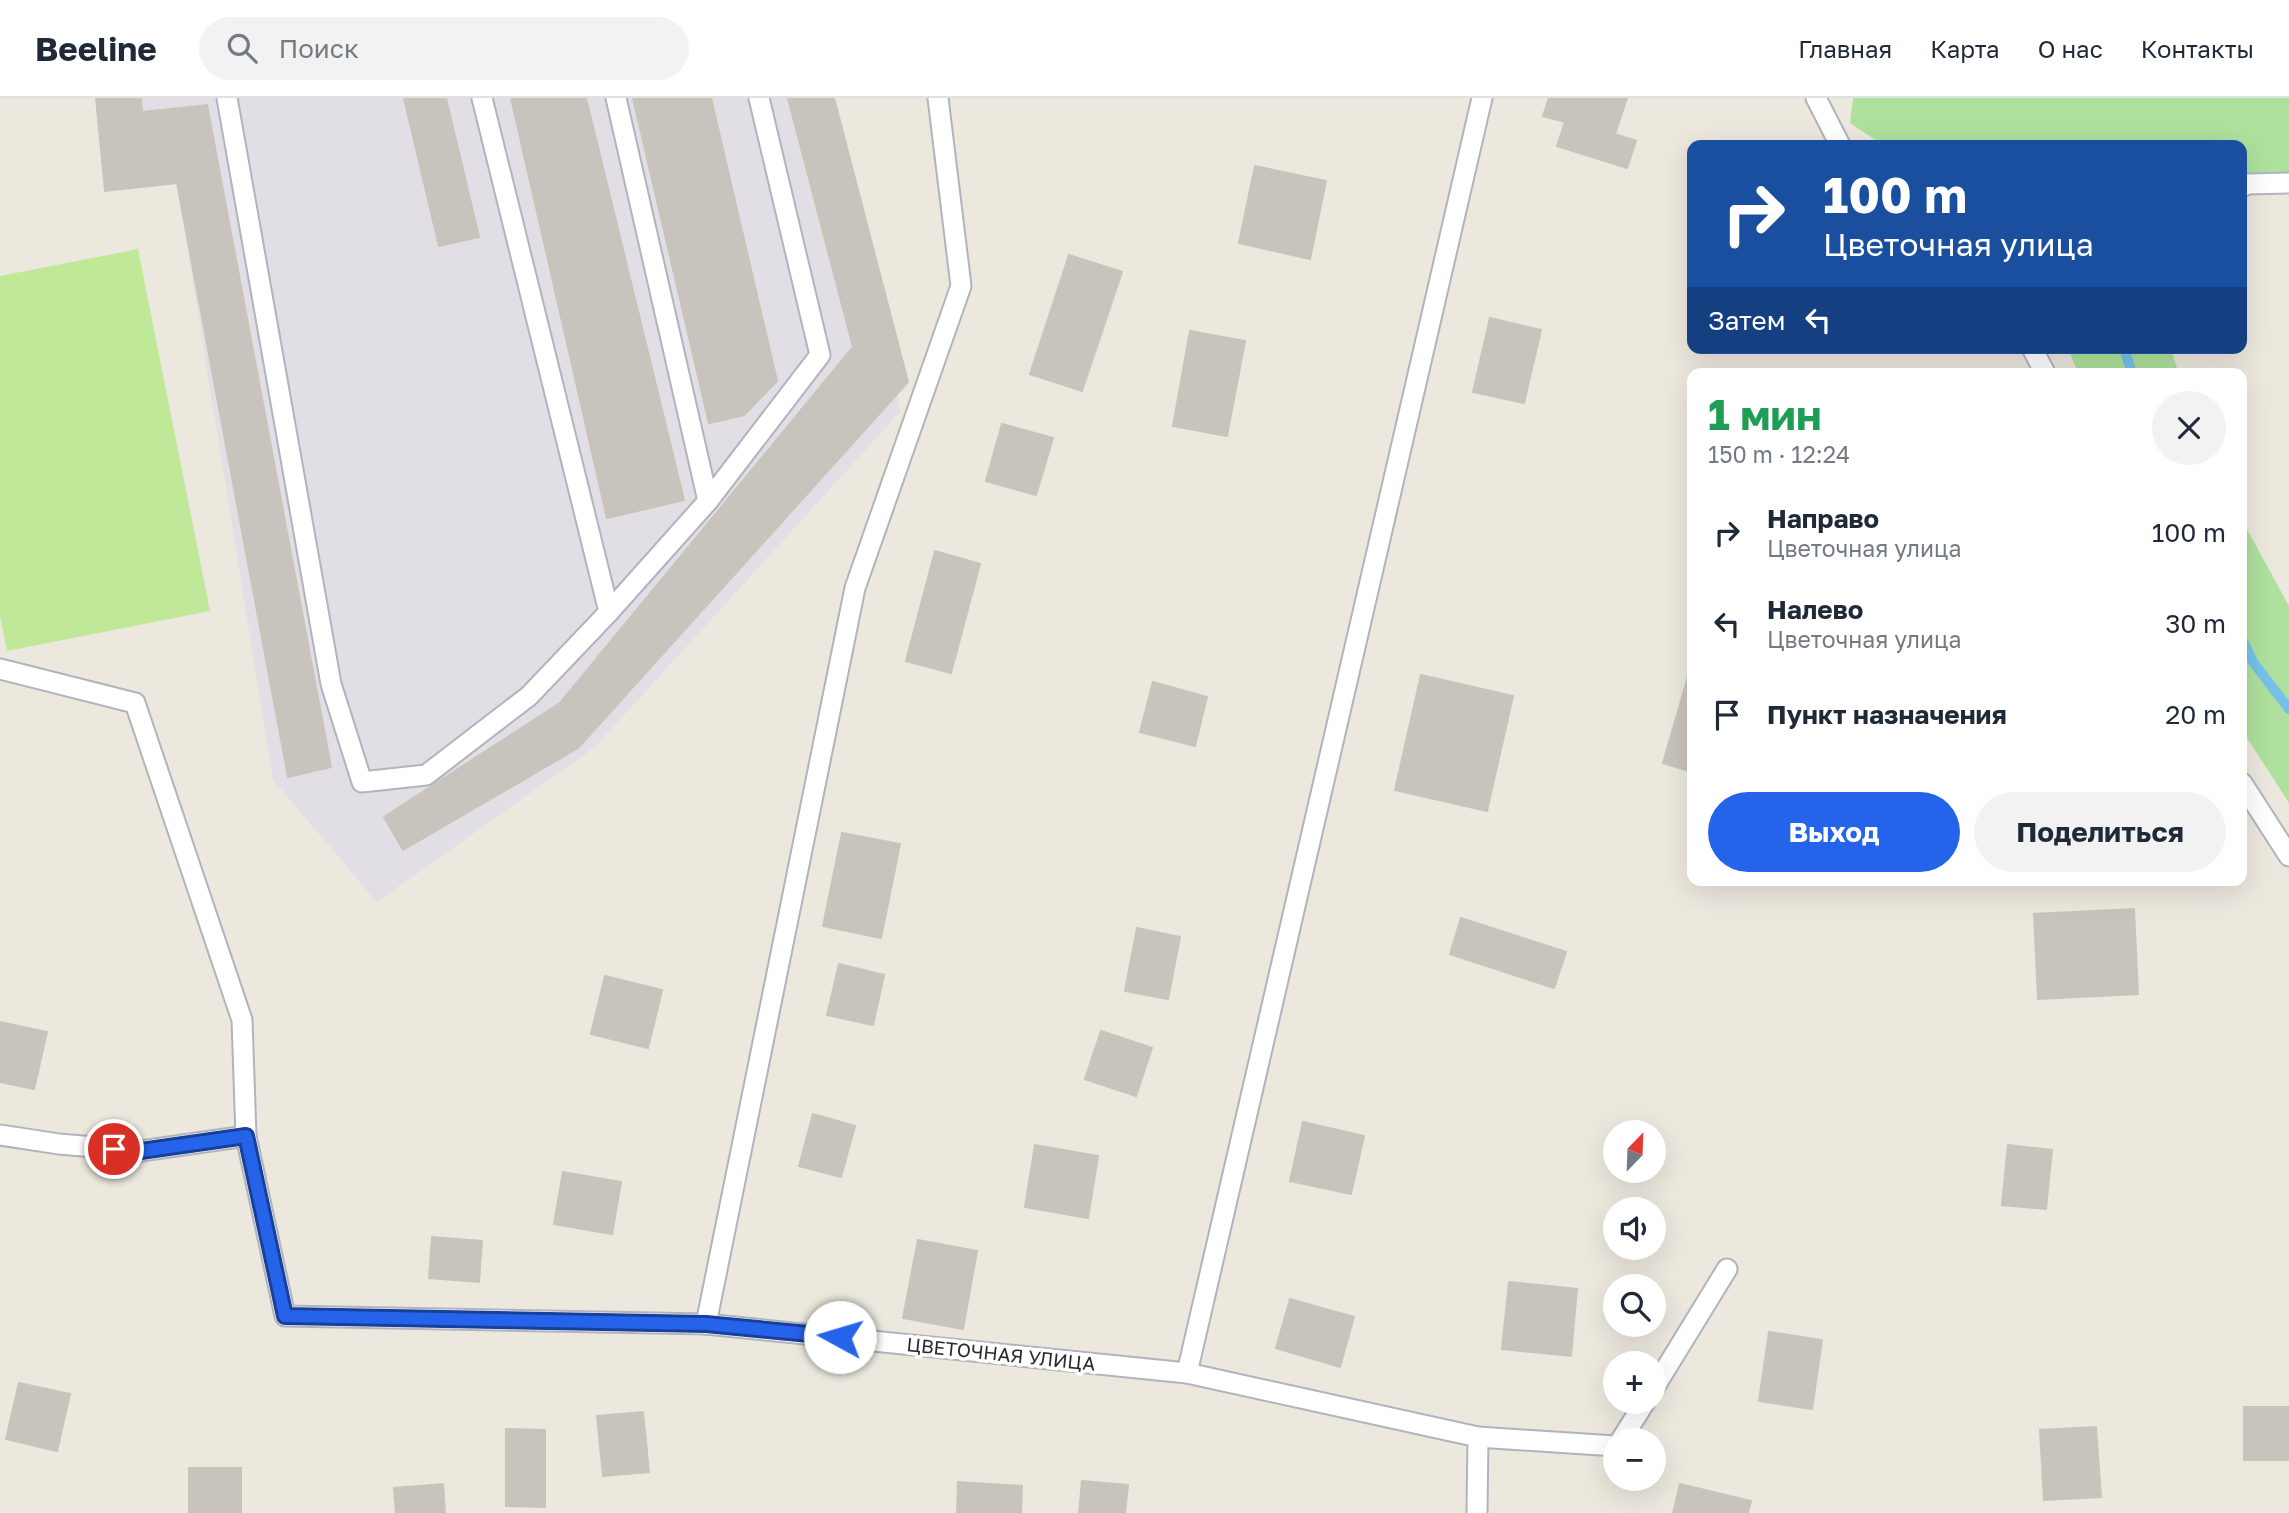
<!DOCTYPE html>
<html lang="ru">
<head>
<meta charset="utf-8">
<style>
	:root { --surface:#fff; --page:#f2f2f3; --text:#1f2937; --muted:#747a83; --line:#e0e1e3; --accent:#2563eb }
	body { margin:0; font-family:"Golos Text",sans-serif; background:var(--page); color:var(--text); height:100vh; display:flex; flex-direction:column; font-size:26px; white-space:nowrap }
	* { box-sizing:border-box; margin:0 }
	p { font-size:23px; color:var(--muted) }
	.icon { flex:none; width:38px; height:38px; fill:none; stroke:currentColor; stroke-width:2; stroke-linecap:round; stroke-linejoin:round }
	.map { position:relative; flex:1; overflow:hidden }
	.panel { position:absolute; left:1687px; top:270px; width:560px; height:518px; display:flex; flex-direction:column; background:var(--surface); border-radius:14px; box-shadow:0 7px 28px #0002 }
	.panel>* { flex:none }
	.hud { position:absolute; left:1687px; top:42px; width:560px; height:214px; border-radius:14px; box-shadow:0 7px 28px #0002; background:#1a4fa0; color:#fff; overflow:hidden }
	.needle { width:46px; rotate:23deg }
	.fabs { position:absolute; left:1603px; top:1022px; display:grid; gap:14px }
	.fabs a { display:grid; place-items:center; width:63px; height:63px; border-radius:50%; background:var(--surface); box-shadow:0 7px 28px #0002; font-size:35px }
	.pin { position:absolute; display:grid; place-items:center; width:60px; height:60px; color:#fff; margin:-30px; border:4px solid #fff; border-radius:50%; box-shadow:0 2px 7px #0007 }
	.me { position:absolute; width:77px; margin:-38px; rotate:276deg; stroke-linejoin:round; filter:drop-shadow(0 0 5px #0008) }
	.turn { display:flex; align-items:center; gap:24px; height:147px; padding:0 21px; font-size:32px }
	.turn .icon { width:91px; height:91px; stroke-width:2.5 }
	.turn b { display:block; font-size:49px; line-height:60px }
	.then { display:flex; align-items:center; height:66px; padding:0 21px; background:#0003; gap:14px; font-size:26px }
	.round { display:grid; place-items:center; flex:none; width:74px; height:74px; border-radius:37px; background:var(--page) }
	.overview { display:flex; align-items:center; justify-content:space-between; height:119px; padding:0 21px }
	h1 { font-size:42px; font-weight:700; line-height:52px; color:#1e9e55 }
	.action { display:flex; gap:14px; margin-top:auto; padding:14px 21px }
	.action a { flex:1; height:80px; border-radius:42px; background:var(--accent); color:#fff; font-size:28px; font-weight:700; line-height:80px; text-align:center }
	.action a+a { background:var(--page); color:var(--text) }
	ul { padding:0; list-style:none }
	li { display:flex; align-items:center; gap:21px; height:91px; padding:0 21px }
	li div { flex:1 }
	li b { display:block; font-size:26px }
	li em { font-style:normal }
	header { display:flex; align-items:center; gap:42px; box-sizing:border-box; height:98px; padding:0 35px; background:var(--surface); border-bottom:2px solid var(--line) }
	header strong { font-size:33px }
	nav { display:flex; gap:38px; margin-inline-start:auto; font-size:24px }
	.search { width:490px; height:63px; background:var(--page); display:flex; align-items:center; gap:18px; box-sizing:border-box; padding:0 24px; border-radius:38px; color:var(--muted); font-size:26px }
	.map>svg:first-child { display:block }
	.industrial { fill:#e1dee5 }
	.green { fill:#aee19d }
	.pitch { fill:#c0e899 }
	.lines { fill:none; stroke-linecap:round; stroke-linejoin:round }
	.stream { stroke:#76c1ea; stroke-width:10 }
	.building { fill:#c8c4bd; stroke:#c8c4b8; stroke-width:2 }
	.lane-casing { stroke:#b1b3be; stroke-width:23 }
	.lane { stroke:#fff; stroke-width:19 }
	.route-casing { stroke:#184099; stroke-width:18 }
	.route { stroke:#2563eb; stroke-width:12 }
	.labels { text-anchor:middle; stroke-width:7; stroke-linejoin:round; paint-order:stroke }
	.street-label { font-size:19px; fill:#2b2b2b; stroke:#fff }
</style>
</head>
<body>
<header>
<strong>Beeline</strong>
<div class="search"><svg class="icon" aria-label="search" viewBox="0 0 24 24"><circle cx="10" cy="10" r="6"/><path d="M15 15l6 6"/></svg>Поиск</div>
<nav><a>Главная</a><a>Карта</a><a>О нас</a><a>Контакты</a></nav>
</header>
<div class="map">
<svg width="2289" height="1415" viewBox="0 0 2289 1415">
	<rect width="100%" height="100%" fill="#ece8de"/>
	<path class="industrial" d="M96 0H831L900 314 595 649 377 804 273 682 177 85 105 93Z"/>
	<g class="green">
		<path d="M1853 0H2289V79L2242 94V47H1883L1850 25Z"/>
		<path d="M2068 250H2170L2179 275H2078Z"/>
		<path d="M2242 422 2289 508V705L2242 632Z"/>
	</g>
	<path class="pitch" d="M138 151 210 513 7 553 0 518V178Z"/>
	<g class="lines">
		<g class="stream">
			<path d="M2126 257 2132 275"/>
			<path d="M2242 541 2253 564 2289 611"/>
		</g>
	</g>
	<g class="building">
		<path d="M96 0H141L142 14 207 7 331 669 288 679 177 85 105 93Z"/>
		<path d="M404 0H446L479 139 439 148Z"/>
		<path d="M511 0H586L684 402 607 420Z"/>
		<path d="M633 0H711L777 283 744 317 709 325Z"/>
		<path d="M788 0H834L908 284 578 650 403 752 384 719 560 605 853 249Z"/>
		<path d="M1549 0H1627L1615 36 1636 43 1627 70 1557 48 1565 24 1543 18Z"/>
		<path d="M1255 68 1326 83 1310 161 1239 145Z"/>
		<path d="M1069 157 1122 174 1082 293 1030 276Z"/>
		<path d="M1490 220 1541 232 1524 305 1473 294Z"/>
		<path d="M1190 233 1245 243 1227 338 1173 328Z"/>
		<path d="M1002 326 1053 340 1036 397 986 383Z"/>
		<path d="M935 453 980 466 951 575 906 563Z"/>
		<path d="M1692 565V674L1663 665Z"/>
		<path d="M1421 577 1513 598 1487 713 1395 692Z"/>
		<path d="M1153 584 1207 599 1195 648 1140 634Z"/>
		<path d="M842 735 900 746 881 840 823 828Z"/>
		<path d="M2134 811 2138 896 2038 901 2034 816Z"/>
		<path d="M1461 820 1566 854 1554 890 1450 856Z"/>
		<path d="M1137 830 1180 839 1168 901 1125 893Z"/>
		<path d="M839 866 884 877 873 927 827 917Z"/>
		<path d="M605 878 662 892 648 950 591 936Z"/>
		<path d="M0 924 47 934 34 991 0 984Z"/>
		<path d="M1101 933 1152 950 1136 998 1085 981Z"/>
		<path d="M813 1016 855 1028 841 1079 799 1068Z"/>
		<path d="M1303 1024 1364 1038 1351 1096 1290 1083Z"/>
		<path d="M1035 1047 1098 1058 1088 1120 1025 1109Z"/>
		<path d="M2008 1047 2052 1052 2046 1111 2002 1107Z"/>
		<path d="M563 1074 621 1084 612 1136 554 1126Z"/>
		<path d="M432 1139 482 1143 479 1184 429 1180Z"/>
		<path d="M918 1142 977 1153 963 1231 903 1220Z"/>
		<path d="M1509 1184 1577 1191 1571 1258 1502 1251Z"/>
		<path d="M1290 1201 1354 1219 1340 1269 1276 1250Z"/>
		<path d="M1769 1234 1822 1242 1812 1311 1759 1303Z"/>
		<path d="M19 1285 70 1296 57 1353 6 1341Z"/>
		<rect x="2244" y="1309" width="45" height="53"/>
		<path d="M643 1314 649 1374 603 1378 597 1318Z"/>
		<path d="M2096 1329 2101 1399 2044 1402 2040 1332Z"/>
		<path d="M506 1331 545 1332V1409L506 1408Z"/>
		<rect x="189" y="1370" width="52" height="45"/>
		<path d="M1082 1383 1128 1387 1125 1415H1079Z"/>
		<path d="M958 1384 1022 1388 1021 1415H957Z"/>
		<path d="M443 1386 445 1415H396L394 1390Z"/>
		<path d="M1680 1386 1751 1403 1748 1415H1673Z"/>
	</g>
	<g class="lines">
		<defs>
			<g id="lane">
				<path d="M227 0 331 586 362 684 426 677 529 598 609 514 708 403 820 257 759 0"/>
				<path d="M482 0 609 514"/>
				<path d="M616 0 708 403"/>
				<path d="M1816 0 1840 47"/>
				<path d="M2242 89 2248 86 2289 85"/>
				<path d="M2032 250 2045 275"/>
				<path d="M0 571 135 605 242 922 246 1038"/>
				<path d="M2242 685 2289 758"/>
				<path d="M0 1037 59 1046 141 1053 246 1038 285 1218 706 1226 1187 1275 1478 1339 1477 1415"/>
				<path d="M706 1226 855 490 961 188 938 0"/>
				<path d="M1187 1275 1482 0"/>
				<path d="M1654 1290 1727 1171"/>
				<path d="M1478 1339 1615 1348"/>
				<path d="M1621 1342 1645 1304"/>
			</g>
		</defs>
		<use href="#lane" class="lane-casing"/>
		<use href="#lane" class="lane"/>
	</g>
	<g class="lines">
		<defs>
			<path id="route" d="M114 1051 141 1053 246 1038 285 1218 706 1226 840 1239"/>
		</defs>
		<use href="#route" class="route-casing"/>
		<use href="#route" class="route"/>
	</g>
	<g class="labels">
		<g class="street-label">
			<text transform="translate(1001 1256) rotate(6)" y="7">ЦВЕТОЧНАЯ УЛИЦА</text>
		</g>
	</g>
</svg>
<div class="fabs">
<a><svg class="needle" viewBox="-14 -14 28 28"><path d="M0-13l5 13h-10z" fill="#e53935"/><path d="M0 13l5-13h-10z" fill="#747a83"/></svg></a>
<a><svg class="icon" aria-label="sound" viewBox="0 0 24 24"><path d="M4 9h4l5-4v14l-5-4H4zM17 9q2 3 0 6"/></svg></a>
<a><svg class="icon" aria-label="search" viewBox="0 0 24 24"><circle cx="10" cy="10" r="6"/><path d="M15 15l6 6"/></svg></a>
<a>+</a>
<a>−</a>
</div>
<div class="pin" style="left:114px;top:1051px;background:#d93025"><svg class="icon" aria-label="arrive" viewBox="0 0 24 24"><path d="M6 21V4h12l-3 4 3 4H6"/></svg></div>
<svg class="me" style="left:840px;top:1239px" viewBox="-20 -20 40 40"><circle r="19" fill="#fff"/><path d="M0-13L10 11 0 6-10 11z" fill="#2563eb"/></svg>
<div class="hud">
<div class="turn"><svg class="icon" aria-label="right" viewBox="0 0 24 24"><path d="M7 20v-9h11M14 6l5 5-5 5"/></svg><div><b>100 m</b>Цветочная улица</div></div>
<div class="then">Затем<svg class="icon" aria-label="left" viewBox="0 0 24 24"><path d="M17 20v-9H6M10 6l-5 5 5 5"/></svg></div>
</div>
<section class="panel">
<div class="overview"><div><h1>1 мин</h1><p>150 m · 12:24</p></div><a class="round"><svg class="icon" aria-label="close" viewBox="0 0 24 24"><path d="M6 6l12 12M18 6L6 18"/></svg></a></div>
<ul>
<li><svg class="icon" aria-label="right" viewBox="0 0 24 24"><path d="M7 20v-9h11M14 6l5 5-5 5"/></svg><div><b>Направо</b><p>Цветочная улица</p></div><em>100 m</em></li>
<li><svg class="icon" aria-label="left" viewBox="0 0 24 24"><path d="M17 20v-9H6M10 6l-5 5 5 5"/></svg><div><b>Налево</b><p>Цветочная улица</p></div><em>30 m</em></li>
<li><svg class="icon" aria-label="arrive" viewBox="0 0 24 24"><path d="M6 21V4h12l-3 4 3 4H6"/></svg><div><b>Пункт назначения</b></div><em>20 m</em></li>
</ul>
<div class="action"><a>Выход</a><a>Поделиться</a></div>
</section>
</div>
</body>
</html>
